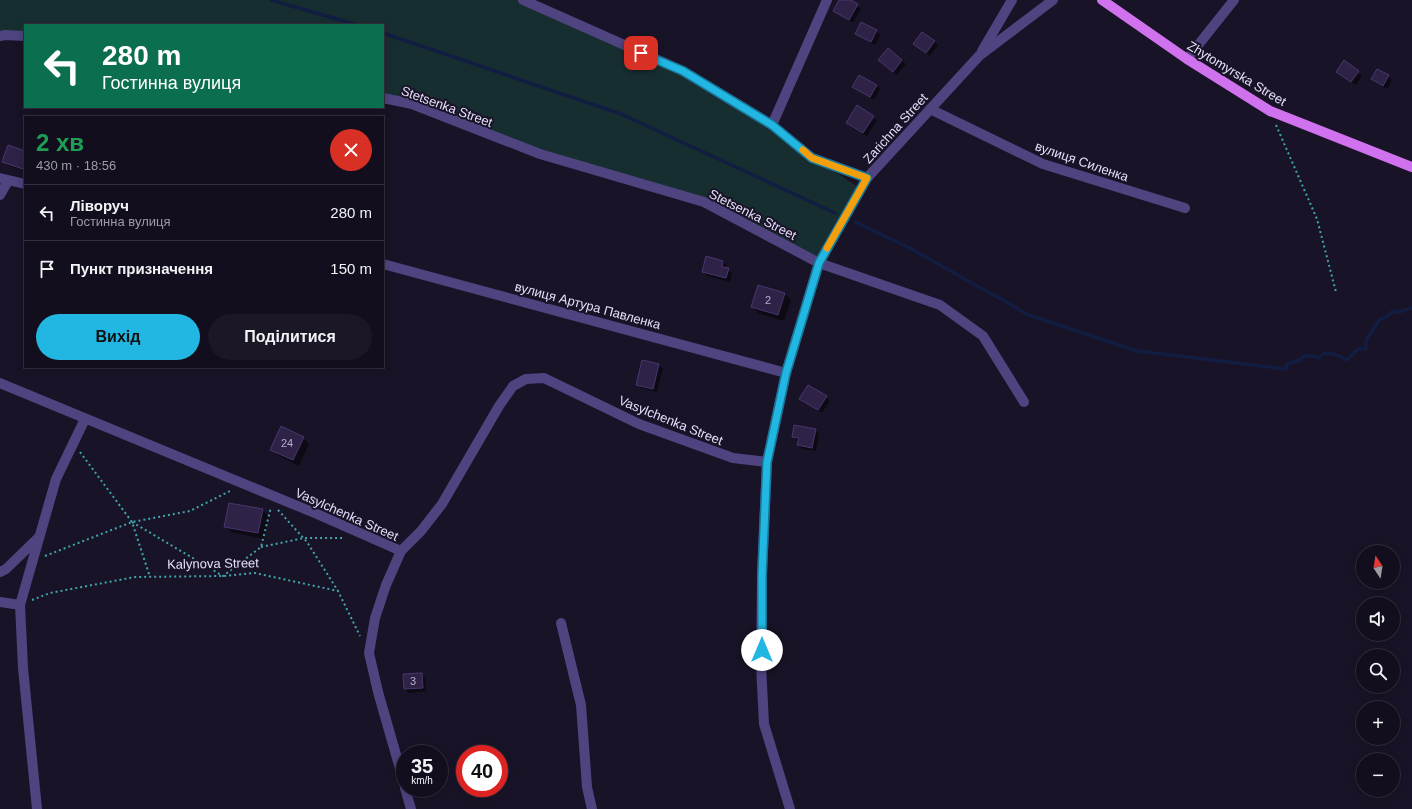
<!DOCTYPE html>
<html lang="uk">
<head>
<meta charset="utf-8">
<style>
	:root { --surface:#130e1d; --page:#1c1726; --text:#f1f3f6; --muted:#9d9ca4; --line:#322e3b; --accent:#22b6e3 }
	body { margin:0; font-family:Helvetica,sans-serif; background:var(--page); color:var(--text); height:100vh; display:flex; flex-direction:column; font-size:15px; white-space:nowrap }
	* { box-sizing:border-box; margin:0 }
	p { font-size:13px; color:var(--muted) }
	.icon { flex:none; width:22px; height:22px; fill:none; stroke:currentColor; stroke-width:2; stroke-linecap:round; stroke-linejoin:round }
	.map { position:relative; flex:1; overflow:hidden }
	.side { position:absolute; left:24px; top:116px; width:360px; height:252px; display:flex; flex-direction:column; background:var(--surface); border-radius:0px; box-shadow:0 2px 10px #0003,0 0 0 1px var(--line) }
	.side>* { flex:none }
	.guide { position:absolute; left:24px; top:24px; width:360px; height:84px; border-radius:0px; box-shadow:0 2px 10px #0003,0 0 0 1px var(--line); background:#0b6e4f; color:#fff; overflow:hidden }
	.needle { width:26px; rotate:348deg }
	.buttons { position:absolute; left:1356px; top:545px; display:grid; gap:8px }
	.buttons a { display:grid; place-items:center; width:44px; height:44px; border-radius:50%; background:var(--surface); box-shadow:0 2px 10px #0003,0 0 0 1px var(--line); font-size:20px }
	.speed { position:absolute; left:396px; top:745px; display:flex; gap:8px; font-size:20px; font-weight:700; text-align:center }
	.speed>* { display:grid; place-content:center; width:52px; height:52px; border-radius:50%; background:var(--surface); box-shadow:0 2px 10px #0003,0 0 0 1px var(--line); line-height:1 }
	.speed small { font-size:10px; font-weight:400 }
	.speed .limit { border:6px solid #d22; background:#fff; color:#111 }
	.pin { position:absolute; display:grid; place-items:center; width:34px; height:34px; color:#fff; margin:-17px; border-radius:8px; box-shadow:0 2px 6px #0006 }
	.me { position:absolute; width:44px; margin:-22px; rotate:0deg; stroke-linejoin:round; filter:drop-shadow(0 0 3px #0008) }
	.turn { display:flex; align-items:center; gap:14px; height:84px; padding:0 12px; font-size:18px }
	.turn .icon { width:52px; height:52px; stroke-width:2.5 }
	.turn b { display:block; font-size:28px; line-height:34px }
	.round { display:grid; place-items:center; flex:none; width:42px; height:42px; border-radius:21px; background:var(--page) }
	.overview { display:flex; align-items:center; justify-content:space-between; height:68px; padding:0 12px }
	h1 { font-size:24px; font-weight:700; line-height:30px; color:#1e9e55 }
	.primary-button { display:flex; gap:8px; margin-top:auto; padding:8px 12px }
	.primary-button a { flex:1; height:46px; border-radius:24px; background:var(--accent); color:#111; font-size:16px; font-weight:700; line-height:46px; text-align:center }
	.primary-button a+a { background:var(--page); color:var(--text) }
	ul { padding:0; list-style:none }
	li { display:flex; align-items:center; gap:12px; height:56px; padding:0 12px; border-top:1px solid var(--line) }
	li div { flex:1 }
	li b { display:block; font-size:15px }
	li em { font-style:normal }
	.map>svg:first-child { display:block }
	.green { fill:#172e31 }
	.shadow { fill:#0007 }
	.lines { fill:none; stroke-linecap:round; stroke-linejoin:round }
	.stream { stroke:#121d42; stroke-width:3.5 }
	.building { fill:#2e2246; stroke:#49376f }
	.path { stroke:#40a5ad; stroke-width:2; stroke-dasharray:2 3; stroke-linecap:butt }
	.minor { stroke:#4f4480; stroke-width:10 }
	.major { stroke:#d072ed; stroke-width:10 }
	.route-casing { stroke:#167694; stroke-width:10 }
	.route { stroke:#22b6e3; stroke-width:7 }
	.slow { stroke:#f59e0b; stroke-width:7 }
	.labels { text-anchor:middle; stroke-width:4; stroke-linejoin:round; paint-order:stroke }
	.number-label { font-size:11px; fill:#b7afce }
	.street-label { font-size:13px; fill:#e5defb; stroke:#191327 }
</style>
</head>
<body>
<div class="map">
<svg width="1412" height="809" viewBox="0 0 1412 809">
	<rect width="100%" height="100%" fill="#191327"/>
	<path class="green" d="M0 0H519L683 71 861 189 819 263 704 202 383 98V25H25V36H0Z"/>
	<g class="shadow">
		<path d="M840 0H849L861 9 853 23 838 14 834 10Z"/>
		<path d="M876 31 880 35 875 45 860 37 856 33Z"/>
		<path d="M934 41 938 45 930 56 914 44Z"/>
		<path d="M888 49 906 64 897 75 883 64Z"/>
		<path d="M1344 62 1362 76 1356 85 1341 75Z"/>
		<path d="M1388 76 1392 80 1387 89 1376 83 1372 79Z"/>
		<path d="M876 85 880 89 874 100 857 90 853 87Z"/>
		<path d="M873 117 877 120 867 136 851 127 847 123Z"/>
		<path d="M25 152V171L7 165 4 161Z"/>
		<path d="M707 257 723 262 727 266 726 269 732 273 730 282 707 276 703 272Z"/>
		<path d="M759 286 785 294 791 300 784 321 758 313 752 307Z"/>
		<path d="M659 365 663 369 657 392 641 388 637 384Z"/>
		<path d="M826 397 830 401 822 413 801 398Z"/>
		<path d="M815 430 819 434 816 451 802 449 798 445 799 441 793 437Z"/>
		<path d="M303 438 309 444 299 466 277 455 271 449Z"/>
		<path d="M262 510 269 516 264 539 231 532 225 526Z"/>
		<path d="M421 674 425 678 426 691 409 693 405 689 404 675Z"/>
	</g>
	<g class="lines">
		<g class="stream">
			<path d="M271 0 358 25"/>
			<path d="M383 33 621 114 835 213"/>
			<path d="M855 222 906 246 1029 315 1137 351 1287 369 1286 366 1289 363 1301 360 1302 357C1308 355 1312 355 1318 358L1324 353 1334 354 1347 360 1358 349H1366V340L1380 319 1386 317 1393 311 1399 312 1412 308"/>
		</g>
	</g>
	<g class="building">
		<path d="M839 0H851L858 4 849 20 833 11Z"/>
		<path d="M861 22 877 30 871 42 855 34Z"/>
		<path d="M922 32 935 41 926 53 913 44Z"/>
		<path d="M888 48 902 60 893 72 878 60Z"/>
		<path d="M1344 60 1359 71 1351 82 1336 72Z"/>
		<path d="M1377 69 1389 75 1383 86 1371 79Z"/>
		<path d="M859 75 877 85 870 97 852 87Z"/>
		<path d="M857 105 874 116 863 133 846 123Z"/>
		<path d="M8 145 25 151V162L23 169 2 162Z"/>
		<path d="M706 256 723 261 722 267 729 268 726 278 702 272Z"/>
		<path d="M758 285 785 293 778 315 751 307Z"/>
		<path d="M642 360 659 364 653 389 636 385Z"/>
		<path d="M808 385 827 396 818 410 799 399Z"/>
		<path d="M794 425 816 429 812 448 797 445 799 438 792 437Z"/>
		<path d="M281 426 304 437 293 460 270 450Z"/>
		<path d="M229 503 263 509 258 533 224 527Z"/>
		<path d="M422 673 423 688 404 689 403 674Z"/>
	</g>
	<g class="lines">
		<g class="path">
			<path d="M1276 125 1317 219 1336 292"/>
			<path d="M80 452 132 522 150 577"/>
			<path d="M278 510 307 542 338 591"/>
			<path d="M132 522 223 576 261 547 271 507"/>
			<path d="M261 547 304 538H343"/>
			<path d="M45 556 132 522 190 511 232 490"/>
			<path d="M32 600 50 593 135 577 223 576 255 573 338 591 360 636"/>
		</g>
		<g class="minor">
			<path d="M523 0 683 71 772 125 812 158 867 178"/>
			<path d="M0 36 5 35 25 36"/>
			<path d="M982 51 1012 0"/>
			<path d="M1187 59 1234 0"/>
			<path d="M383 98 412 104 540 154 704 202 819 263 940 305 983 336 1024 402"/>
			<path d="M930 109 1043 164 1185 208"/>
			<path d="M772 125 827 0"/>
			<path d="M0 178 25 184"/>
			<path d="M0 195 8 181"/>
			<path d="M383 264 786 373"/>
			<path d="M0 383 317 514 401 551 421 531 442 504 499 406 513 386 526 379 544 378 639 424 733 458 767 462"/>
			<path d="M401 551 386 585 375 618 369 653 378 692 405 786"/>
			<path d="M0 572 6 569 39 537"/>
			<path d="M0 602 20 605"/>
			<path d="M561 623 581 705 587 787 592 809"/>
			<path d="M405 788 411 809"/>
			<path d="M37 809 23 668 20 605 56 479 85 419"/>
			<path d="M790 809 764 724 761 665 762 575 767 462 786 373 819 263 867 178 979 56 1053 0"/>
		</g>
		<path class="major" d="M1102 0 1187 59 1270 111 1412 167"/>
	</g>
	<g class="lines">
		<defs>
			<path id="route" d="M641 53 683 71 772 125 812 158 867 178 819 263 786 373 767 462 762 575V650"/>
		</defs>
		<use href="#route" class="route-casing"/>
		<use href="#route" class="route"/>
		<path class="slow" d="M803 150 812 158 867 178 827 248"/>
	</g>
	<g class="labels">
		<g class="number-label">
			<text x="768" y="304">2</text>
			<text x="287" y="447">24</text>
			<text x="413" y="685">3</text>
		</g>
		<g class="street-label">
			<text transform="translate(1237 73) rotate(31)" y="5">Zhytomyrska Street</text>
			<text transform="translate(447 106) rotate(20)" y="5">Stetsenka Street</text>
			<text transform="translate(895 128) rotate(-48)" y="5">Zarichna Street</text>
			<text transform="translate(1082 161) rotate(19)" y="5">вулиця Силенка</text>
			<text transform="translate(753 214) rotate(27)" y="5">Stetsenka Street</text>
			<text transform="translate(588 305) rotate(15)" y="5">вулиця Артура Павленка</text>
			<text transform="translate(671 420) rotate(22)" y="5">Vasylchenka Street</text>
			<text transform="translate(347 514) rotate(24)" y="5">Vasylchenka Street</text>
			<text transform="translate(213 563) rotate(-1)" y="5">Kalynova Street</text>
		</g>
	</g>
</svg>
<div class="buttons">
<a><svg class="needle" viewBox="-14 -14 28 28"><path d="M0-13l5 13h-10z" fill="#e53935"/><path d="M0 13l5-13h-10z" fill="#9d9ca4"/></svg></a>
<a><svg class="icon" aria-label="sound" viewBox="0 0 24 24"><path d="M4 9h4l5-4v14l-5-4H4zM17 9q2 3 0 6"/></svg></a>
<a><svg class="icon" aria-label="search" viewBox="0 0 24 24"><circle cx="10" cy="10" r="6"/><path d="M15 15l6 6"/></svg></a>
<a>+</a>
<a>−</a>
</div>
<div class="speed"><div>35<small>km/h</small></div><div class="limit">40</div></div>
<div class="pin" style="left:641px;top:53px;background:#d93025"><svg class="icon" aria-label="arrive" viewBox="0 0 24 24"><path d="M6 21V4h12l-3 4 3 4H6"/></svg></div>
<svg class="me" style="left:762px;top:650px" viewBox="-20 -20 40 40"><circle r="19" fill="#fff"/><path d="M0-13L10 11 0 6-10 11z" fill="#22b6e3"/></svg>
<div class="guide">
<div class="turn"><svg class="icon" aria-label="left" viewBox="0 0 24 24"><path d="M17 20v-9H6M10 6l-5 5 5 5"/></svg><div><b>280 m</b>Гостинна вулиця</div></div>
</div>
<section class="side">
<div class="overview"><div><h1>2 хв</h1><p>430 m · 18:56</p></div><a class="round" style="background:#d93025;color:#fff"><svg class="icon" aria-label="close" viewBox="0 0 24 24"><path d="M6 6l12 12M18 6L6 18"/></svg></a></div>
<ul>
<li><svg class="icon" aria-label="left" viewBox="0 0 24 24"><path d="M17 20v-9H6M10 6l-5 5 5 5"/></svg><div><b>Ліворуч</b><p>Гостинна вулиця</p></div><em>280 m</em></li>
<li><svg class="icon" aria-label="arrive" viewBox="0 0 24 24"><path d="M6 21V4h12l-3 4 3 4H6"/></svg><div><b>Пункт призначення</b></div><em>150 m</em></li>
</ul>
<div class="primary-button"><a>Вихід</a><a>Поділитися</a></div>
</section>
</div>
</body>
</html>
